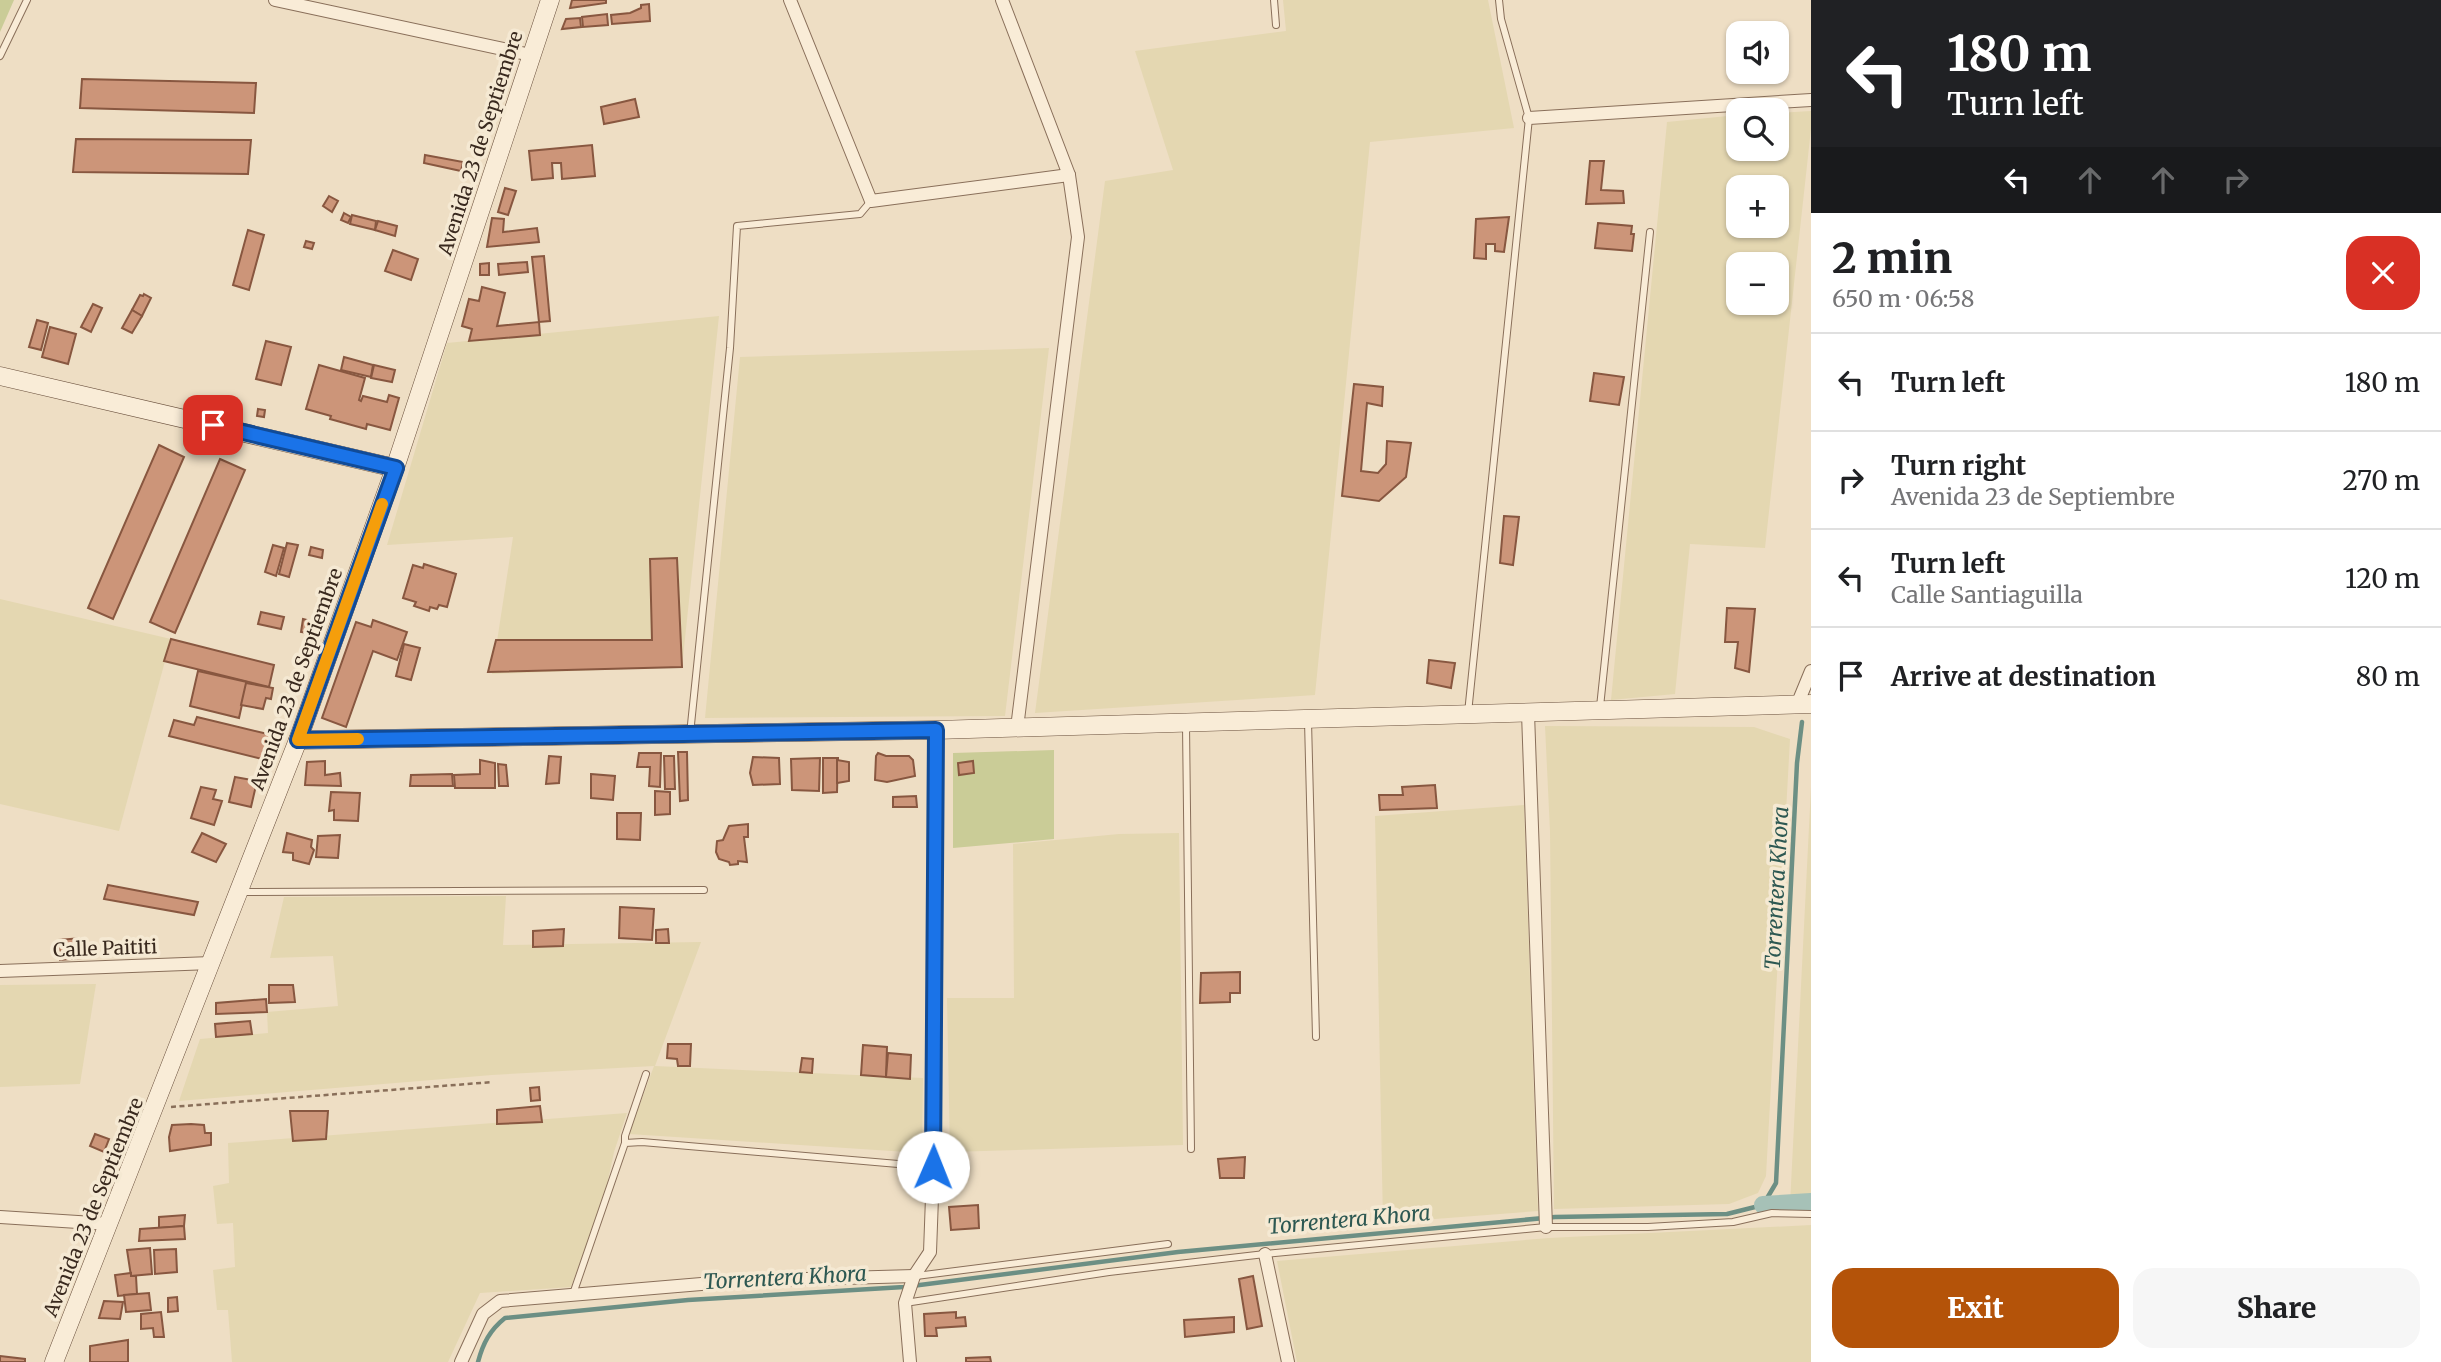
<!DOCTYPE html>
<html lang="en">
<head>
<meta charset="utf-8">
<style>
	:root { --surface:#fff; --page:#f6f6f6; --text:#202124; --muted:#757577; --line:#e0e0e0; --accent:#b45309 }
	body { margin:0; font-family:Merriweather,serif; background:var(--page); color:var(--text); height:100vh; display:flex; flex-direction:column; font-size:26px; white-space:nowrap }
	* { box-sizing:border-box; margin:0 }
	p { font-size:23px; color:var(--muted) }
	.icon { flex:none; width:38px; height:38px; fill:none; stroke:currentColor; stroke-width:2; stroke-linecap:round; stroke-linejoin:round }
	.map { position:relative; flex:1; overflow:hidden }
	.panel { display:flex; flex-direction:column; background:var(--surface); width:630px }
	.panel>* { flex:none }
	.guide { background:#202124; color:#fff; overflow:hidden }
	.buttons { position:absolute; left:1726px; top:21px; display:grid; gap:14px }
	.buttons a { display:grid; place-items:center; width:63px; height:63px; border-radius:14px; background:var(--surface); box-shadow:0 2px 5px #0004; font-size:35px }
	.pin { position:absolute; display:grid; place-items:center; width:60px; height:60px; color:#fff; margin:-30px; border-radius:14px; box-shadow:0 4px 10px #0006 }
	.me { position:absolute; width:77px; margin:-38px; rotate:1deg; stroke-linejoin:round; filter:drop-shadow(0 0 5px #0008) }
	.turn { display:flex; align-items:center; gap:24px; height:147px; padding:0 21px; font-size:32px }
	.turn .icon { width:91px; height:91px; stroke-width:2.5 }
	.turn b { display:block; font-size:49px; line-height:60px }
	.lanes { display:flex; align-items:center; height:66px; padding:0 21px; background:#0003; justify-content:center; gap:35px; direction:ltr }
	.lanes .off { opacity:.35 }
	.round { display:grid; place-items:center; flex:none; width:74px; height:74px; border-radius:21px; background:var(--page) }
	.summary { display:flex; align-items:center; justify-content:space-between; height:119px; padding:0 21px }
	h1 { font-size:42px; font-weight:800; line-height:52px }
	.primary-button { display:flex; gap:14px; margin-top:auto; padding:14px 21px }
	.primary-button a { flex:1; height:80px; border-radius:21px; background:var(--accent); color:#fff; font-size:28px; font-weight:800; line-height:80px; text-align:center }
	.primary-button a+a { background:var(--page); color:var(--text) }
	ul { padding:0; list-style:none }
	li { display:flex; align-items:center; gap:21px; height:98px; padding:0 21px; border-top:2px solid var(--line) }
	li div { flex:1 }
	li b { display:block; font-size:26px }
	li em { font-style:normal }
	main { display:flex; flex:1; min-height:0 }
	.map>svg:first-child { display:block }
	.farmland { fill:#e4d7b1; fill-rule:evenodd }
	.green { fill:#cacc97 }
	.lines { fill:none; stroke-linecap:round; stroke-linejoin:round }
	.stream { stroke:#6c8f84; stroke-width:4.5 }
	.canal { stroke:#a6c1b7; stroke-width:18 }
	.building { fill:#cc9579; stroke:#885740; stroke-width:2 }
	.lane-casing { stroke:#896f5a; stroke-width:8 }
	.street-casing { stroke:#896f5a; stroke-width:14 }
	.secondary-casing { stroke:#6a503d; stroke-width:19 }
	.path { stroke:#896f5a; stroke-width:2.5; stroke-dasharray:5 3.5; stroke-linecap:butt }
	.lane { stroke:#f9ecd7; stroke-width:6 }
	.street { stroke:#f9ecd7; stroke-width:12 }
	.secondary { stroke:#f9ecd7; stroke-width:18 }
	.route-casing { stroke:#114b97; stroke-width:18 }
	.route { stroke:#1a73e8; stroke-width:12 }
	.slow { stroke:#f59e0b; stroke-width:12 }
	.labels { text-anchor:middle; stroke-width:7; stroke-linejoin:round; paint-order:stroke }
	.street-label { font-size:19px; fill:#39291e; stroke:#f5e9d3 }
	.water-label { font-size:21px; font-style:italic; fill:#2d5852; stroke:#f5e9d3 }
</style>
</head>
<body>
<main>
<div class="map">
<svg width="1811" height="1362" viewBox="0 0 1811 1362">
	<rect width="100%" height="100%" fill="#eedec4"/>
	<g class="farmland">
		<path d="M1283 0H1488L1514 128 1370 142 1315 695 1035 713 1105 181 1173 170 1135 51 1286 31Z"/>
		<path d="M1811 111V129L1765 548 1690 544 1675 694 1611 700 1667 122 1738 115V149H1776V113ZM1738 187H1776V226H1738ZM1738 264H1776V303H1738Z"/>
		<path d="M719 316 682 667 492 674 513 537 387 545 447 343Z"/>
		<path d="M1049 348 1005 716 705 718 740 357Z"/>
		<path d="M0 599 171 639 119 831 0 804Z"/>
		<path d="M1545 726 1754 727 1790 739 1766 1176 1758 1193 1729 1204 1554 1209 1550 831Z"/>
		<path d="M1811 787V1204L1790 1205Z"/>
		<path d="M1524 805 1538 1211 1383 1223 1375 816Z"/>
		<path d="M1179 833 1183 1145 950 1152 947 998H1014L1013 844 1119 834Z"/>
		<path d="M506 896 503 945 701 942 655 1066 923 1078 922 1153 629 1134 654 1066 492 1075 179 1101 200 1039 268 1033 267 1012 338 1006 333 956 270 958 284 897Z"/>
		<path d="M96 984 80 1084 0 1087V985Z"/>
		<path d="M627 1113 614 1152 605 1194 571 1287 480 1293 448 1362H232L228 1310H217L213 1270 235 1267 233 1223 217 1224 213 1186 229 1183 228 1143Z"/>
		<path d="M1811 1225V1362H1297L1277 1261 1549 1238Z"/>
	</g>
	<g class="green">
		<path d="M0 0H14L0 32Z"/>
		<path d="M1054 750V839L953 848V753Z"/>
	</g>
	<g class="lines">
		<path class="stream" d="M478 1362C483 1343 490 1330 505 1318L688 1300 904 1287 1178 1252 1555 1217 1727 1214 1763 1205 1776 1183 1797 763 1802 722"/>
		<path class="canal" d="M1763 1205 1811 1202"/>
	</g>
	<g class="building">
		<path d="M572 0H606V3L570 8Z"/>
		<path d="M649 4 650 21 612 24 611 15 630 13 641 8V5Z"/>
		<path d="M607 14 608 25 583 27 582 17Z"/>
		<path d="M580 18 581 27 562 29 566 19Z"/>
		<path d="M82 79 256 83 254 113 80 108Z"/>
		<path d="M635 99 639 117 604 124 601 107Z"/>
		<path d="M76 139 251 140 248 174 73 172Z"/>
		<path d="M592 145 595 176 562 179 561 163H552L553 178 532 180 529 151Z"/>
		<path d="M425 155 463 162 461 171 424 163Z"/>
		<path d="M1590 161H1604L1601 190 1623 191 1624 203 1586 204Z"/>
		<path d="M505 188 516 191 508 215 498 212Z"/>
		<path d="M329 196 338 201 332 212 323 206Z"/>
		<path d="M344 213 351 217 348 223 341 220Z"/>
		<path d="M352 215 376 221 375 230 350 224Z"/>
		<path d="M1509 217 1504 252 1495 251V244H1486V259L1474 258 1476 219Z"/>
		<path d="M492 218 504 219 503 232 537 228 539 242 487 247Z"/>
		<path d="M378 221 397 226 395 236 375 230Z"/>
		<path d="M1598 223 1632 226 1631 234H1634L1632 251 1595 248Z"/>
		<path d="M248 230 264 235 249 290 233 285Z"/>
		<path d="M306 241 314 243 312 249 304 247Z"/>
		<path d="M393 250 418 259 411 280 385 271Z"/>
		<path d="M544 256 550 321 539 322 532 257Z"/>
		<path d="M527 262 528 272 499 275 498 264Z"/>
		<path d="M489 263V275H480V264Z"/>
		<path d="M482 287 505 293 497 326 539 322 540 335 469 341 472 329 462 326 469 299 479 301Z"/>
		<path d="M144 294 151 298 142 316 132 310 140 295 143 296Z"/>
		<path d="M93 304 102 308 91 332 81 327Z"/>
		<path d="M132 310 142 316 132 333 122 328Z"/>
		<path d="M37 320 48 323 41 350 29 347Z"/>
		<path d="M50 327 76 334 68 364 42 357Z"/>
		<path d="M266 341 291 347 281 385 256 379Z"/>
		<path d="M344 357 373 365 371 377 341 370Z"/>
		<path d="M319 365 365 378 359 400 361 401 363 396 387 402 389 395 399 398 390 430 367 424 366 429 330 419 331 416 306 409Z"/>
		<path d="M374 365 395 370 392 382 371 378Z"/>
		<path d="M1594 373 1624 377 1619 405 1590 401Z"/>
		<path d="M1354 384 1383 387 1382 406 1367 403 1361 471 1378 473 1386 464 1387 441 1411 443 1406 477 1379 501 1342 496Z"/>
		<path d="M258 409 265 410 264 417 257 416Z"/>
		<path d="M159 445 184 457 113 619 88 608Z"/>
		<path d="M220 459 245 470 175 633 150 622Z"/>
		<path d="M1504 516 1519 517 1513 565 1500 563Z"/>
		<path d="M287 543 298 545 289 577 279 574Z"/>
		<path d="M273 545 284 548 276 576 265 572Z"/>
		<path d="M311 547 323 550 322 558 309 555Z"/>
		<path d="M677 558 682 667 488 672 496 640H652L650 559Z"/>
		<path d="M424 564 456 574 447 607 439 605 437 609 430 607 429 611 414 606 416 602 403 598 413 565 423 568Z"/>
		<path d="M1727 608 1755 609 1749 672 1735 668 1738 642H1725Z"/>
		<path d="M261 612 284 617 281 629 258 624Z"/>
		<path d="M303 619 322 624 319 635 301 632Z"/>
		<path d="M373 620 407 632 397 660 373 651 346 727 322 718 356 622 371 627Z"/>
		<path d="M171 639 274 665 269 687 164 661Z"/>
		<path d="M404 644 420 648 411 680 396 676Z"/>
		<path d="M1429 660 1455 663 1451 688 1427 683Z"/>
		<path d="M198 671 247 682 239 718 190 706Z"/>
		<path d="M246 683 273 688 271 699 266 698 263 709 241 705Z"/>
		<path d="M197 717 272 735 266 760 169 736 174 720 194 725Z"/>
		<path d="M678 752H687L688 800 680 801Z"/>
		<path d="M639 753H661L660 787 649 786 650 767H637Z"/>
		<path d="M878 753 886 756H909L913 760 915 776 887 782 875 780 876 756Z"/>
		<path d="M549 756 561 757 559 783 546 784Z"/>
		<path d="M664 756H674L675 789H665Z"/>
		<path d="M753 757 779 758 780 784 753 785 750 773Z"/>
		<path d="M820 758 819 791 792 790 791 759Z"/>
		<path d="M823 758H838L837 792 823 793Z"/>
		<path d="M480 760 495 763V788H455L454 775 480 774Z"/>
		<path d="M837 760 849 762V781L837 783Z"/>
		<path d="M325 761V775L340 773 341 786 305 785 307 762Z"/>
		<path d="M973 761 974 773 959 775 958 763Z"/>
		<path d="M498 764 506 765 508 786H499Z"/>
		<path d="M452 774 453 786H410L411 775Z"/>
		<path d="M591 774 615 776 613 800 591 798Z"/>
		<path d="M235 777 257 781 251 807 229 802Z"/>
		<path d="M1435 785 1437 808 1380 810 1379 795H1403L1402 787Z"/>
		<path d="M201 787 216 790 213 799 222 801 214 825 191 818Z"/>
		<path d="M655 791 670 792V814L655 815Z"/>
		<path d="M331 792 360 793 358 821 334 820V810L329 811Z"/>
		<path d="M916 796 917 807H893V797Z"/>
		<path d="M617 813H641L640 840 617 839Z"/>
		<path d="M748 824V837H744L747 862 738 861V864L730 865 729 862 719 859 716 852 717 841 723 840 729 826Z"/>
		<path d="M202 833 226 844 216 862 192 852Z"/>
		<path d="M287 833 312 840 311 847 314 850 309 864 293 860V853L283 852Z"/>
		<path d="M340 835 338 858 316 857 318 836Z"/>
		<path d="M108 885 198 902 194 915 104 899Z"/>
		<path d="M620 907 654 909 652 940 619 938Z"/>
		<path d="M564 929 563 946 533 947V931Z"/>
		<path d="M668 929 669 943H656V930Z"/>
		<path d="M81 938 82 958 60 960 59 940Z"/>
		<path d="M1240 972V993H1230V1002L1200 1003 1201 973Z"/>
		<path d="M269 985H293L295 1002 269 1003Z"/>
		<path d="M266 999 267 1012 216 1014V1003Z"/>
		<path d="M250 1021 252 1034 216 1037 215 1024Z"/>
		<path d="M668 1044H691L690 1066H678L677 1059 667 1058Z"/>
		<path d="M863 1045 887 1047 886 1077 861 1075Z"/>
		<path d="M888 1053 911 1055 910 1079 886 1077Z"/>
		<path d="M802 1058 813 1059 812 1073 800 1072Z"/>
		<path d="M539 1087 540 1100 531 1101 530 1088Z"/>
		<path d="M540 1106 542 1122 497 1124V1110Z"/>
		<path d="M290 1111H328L326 1139 293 1141Z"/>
		<path d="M191 1124 204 1125 205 1133H211V1145L170 1151 169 1137 172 1125Z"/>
		<path d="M95 1134 109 1139 104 1152 90 1146Z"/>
		<path d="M1245 1157 1244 1178H1220L1218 1159Z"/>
		<path d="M978 1205 979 1228 951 1230 949 1207Z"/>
		<path d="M185 1215 184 1226 159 1228V1217Z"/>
		<path d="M184 1226 185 1239 139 1241 140 1229Z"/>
		<path d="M150 1248 152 1274 131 1276 127 1250Z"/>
		<path d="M176 1249 177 1272 155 1274 154 1250Z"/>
		<path d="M131 1273V1276H136L137 1294 118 1296 115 1275Z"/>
		<path d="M1253 1276 1262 1326 1247 1329 1239 1279Z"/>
		<path d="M149 1293 151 1310 126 1312 124 1295Z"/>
		<path d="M177 1297 178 1311 168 1312V1298Z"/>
		<path d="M104 1301 123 1302 120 1319 99 1318Z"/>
		<path d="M161 1312 164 1337H154L153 1328 141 1329V1314Z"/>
		<path d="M956 1312V1318L965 1317 966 1326 936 1328 937 1336H925L924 1314Z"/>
		<path d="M1234 1317V1332L1185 1337 1184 1320Z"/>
		<path d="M128 1340V1362H90V1346Z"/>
		<path d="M0 1356 25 1359V1362H0Z"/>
		<path d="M990 1357 991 1362H966V1358Z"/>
	</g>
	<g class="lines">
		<defs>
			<g id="lane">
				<path d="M1274 0 1276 25"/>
				<path d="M0 56 27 0"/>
				<path d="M1600 707 1650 232"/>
				<path d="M1468 713 1529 118 1501 19 1499 0"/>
				<path d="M1308 721 1316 1037"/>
				<path d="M1186 725 1191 1149"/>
				<path d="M690 734 730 348 737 226 860 214 871 201"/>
				<path d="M240 892 704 890"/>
				<path d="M625 1143V1136L646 1074"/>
				<path d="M916 1276 1168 1244"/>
				<path d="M573 1294 625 1143 642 1142 933 1167"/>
				<path d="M905 1303 1109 1272 1265 1254 1546 1227H1648L1733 1222 1772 1213 1811 1214"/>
			</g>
			<g id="street">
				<path d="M275 0 531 55"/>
				<path d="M790 0 871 201 1069 175"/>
				<path d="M1002 0 1069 175 1078 237 1017 728"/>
				<path d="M1529 118 1811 100"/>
				<path d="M1797 705 1811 671"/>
				<path d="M1528 713 1546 1227"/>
				<path d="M0 971 211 963"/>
				<path d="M0 1217 109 1224"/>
				<path d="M1265 1254 1288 1362"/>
				<path d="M461 1362 483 1314 500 1301 737 1281 914 1276"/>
				<path d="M910 1362 905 1303 914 1276 930 1252 934 1143 936 730"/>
			</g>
			<g id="secondary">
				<path d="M0 376 395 468"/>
				<path d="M298 740 936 730 1811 704"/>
				<path d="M54 1362 298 740 395 468 550 0"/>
			</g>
		</defs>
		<use href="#lane" class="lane-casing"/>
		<use href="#street" class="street-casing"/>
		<use href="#secondary" class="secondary-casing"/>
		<path class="path" d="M171 1107 493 1082"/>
		<use href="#lane" class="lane"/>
		<use href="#street" class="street"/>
		<use href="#secondary" class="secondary"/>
	</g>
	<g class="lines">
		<defs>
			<path id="route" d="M213 425 396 468 298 740 936 730 933 1167"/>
		</defs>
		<use href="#route" class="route-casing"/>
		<use href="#route" class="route"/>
		<path class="slow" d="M358 739 298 740 382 504"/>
	</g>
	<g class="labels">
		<g class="street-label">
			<text transform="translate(480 143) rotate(-72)" y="7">Avenida 23 de Septiembre</text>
			<text transform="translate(296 679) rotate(-70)" y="7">Avenida 23 de Septiembre</text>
			<text transform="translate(105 948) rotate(-2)" y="7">Calle Paititi</text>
			<text transform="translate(93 1207) rotate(-68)" y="7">Avenida 23 de Septiembre</text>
		</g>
		<g class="water-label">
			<text transform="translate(1777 888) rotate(-87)" y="7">Torrentera Khora</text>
			<text transform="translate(1349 1220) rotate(-5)" y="7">Torrentera Khora</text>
			<text transform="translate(785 1278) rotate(-3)" y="7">Torrentera Khora</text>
		</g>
	</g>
</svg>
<div class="buttons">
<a><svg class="icon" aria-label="sound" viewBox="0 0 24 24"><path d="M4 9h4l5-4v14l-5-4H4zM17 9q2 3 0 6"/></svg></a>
<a><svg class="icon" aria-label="search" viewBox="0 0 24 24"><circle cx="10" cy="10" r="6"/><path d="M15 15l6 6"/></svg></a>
<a>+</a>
<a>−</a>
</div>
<div class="pin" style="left:213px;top:425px;background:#d93025"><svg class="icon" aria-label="arrive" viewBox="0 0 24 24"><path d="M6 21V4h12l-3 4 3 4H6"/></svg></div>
<svg class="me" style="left:933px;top:1167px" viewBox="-20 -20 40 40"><circle r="19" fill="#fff"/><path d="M0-13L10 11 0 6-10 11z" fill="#1a73e8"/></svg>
</div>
<section class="panel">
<div class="guide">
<div class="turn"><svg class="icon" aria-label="left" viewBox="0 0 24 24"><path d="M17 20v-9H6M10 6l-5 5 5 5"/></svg><div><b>180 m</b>Turn left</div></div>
<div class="lanes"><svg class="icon" aria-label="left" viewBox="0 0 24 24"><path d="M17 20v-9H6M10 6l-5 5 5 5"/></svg><svg class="icon off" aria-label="ahead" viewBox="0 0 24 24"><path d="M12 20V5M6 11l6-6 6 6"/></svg><svg class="icon off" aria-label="ahead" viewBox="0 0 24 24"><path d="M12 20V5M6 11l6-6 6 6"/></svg><svg class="icon off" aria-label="right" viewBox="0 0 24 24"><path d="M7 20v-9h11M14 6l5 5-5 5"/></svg></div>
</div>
<div class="summary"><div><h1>2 min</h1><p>650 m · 06:58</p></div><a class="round" style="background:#d93025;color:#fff"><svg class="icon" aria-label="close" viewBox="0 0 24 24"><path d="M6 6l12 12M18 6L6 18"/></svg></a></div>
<ul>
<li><svg class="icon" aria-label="left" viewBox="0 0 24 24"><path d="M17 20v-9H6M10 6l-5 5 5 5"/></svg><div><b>Turn left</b></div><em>180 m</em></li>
<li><svg class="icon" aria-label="right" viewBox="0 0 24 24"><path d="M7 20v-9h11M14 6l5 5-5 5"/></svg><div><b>Turn right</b><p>Avenida 23 de Septiembre</p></div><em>270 m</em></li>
<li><svg class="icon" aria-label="left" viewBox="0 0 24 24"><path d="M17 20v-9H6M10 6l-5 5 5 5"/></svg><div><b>Turn left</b><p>Calle Santiaguilla</p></div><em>120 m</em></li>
<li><svg class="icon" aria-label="arrive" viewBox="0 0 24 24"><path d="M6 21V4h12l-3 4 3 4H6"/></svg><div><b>Arrive at destination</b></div><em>80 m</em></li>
</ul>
<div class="primary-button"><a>Exit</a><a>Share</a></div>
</section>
</main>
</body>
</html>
